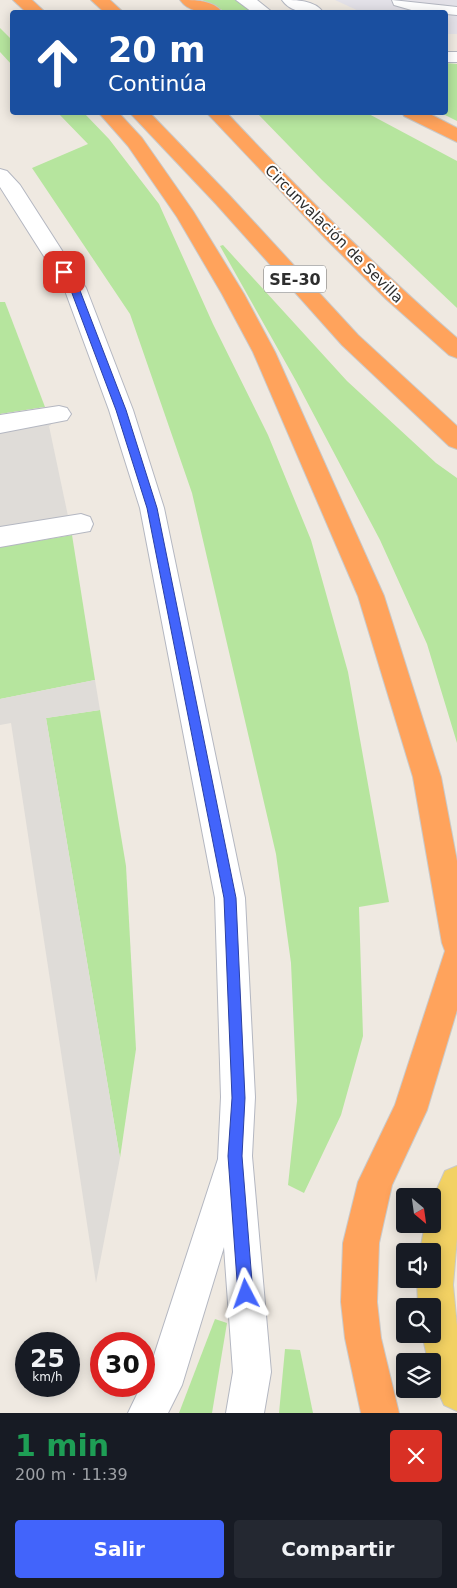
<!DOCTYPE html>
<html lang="es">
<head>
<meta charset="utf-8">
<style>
	:root { --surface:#171b24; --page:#242831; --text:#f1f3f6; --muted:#9ea1a6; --accent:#4264fb }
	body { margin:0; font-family:"DejaVu Sans",sans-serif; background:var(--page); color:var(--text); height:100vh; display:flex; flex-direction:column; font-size:19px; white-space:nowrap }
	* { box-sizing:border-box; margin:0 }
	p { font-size:16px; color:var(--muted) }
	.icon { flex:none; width:28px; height:28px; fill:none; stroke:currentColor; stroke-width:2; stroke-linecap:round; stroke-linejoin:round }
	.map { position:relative; height:1413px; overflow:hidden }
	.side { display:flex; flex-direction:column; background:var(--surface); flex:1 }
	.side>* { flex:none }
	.guide { position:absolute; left:10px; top:10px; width:438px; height:105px; border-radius:5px; box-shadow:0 2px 12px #0003; background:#1a4fa0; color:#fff; overflow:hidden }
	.needle { width:32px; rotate:151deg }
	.buttons { position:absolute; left:396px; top:1188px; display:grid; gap:10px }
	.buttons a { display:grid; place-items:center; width:45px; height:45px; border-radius:5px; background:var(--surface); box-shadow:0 2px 12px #0003; font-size:25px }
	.speed { position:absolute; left:15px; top:1332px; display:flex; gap:10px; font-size:25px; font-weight:700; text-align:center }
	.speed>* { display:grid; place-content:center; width:65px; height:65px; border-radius:50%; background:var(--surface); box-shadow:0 2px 12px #0003; line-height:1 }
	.speed small { font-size:12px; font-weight:400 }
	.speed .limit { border:8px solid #d22; background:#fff; color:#111 }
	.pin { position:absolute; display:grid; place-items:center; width:42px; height:42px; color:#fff; margin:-21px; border-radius:10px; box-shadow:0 2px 8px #0006 }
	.me { position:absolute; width:55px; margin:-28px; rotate:356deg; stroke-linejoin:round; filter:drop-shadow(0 0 4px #0008) }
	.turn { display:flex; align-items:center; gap:18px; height:105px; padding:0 15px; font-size:22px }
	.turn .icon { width:65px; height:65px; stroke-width:2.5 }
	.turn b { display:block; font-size:35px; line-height:42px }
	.round { display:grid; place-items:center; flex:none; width:52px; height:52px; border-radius:5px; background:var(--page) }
	.summary { display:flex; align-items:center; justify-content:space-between; height:85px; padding:0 15px }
	h1 { font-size:30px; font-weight:800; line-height:38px; color:#1e9e55 }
	.action { display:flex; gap:10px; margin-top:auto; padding:10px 15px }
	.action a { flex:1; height:58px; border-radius:5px; background:var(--accent); color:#fff; font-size:20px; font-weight:800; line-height:58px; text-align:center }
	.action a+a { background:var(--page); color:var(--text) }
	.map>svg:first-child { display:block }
	.industrial { fill:#e3e1e8 }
	.green { fill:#b6e59e }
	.plaza { fill:#dfdcd8 }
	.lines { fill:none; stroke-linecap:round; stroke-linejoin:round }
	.lane-casing { stroke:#b4b7c1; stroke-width:2 }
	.street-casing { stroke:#b4b7c1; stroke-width:2 }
	.primary-casing { stroke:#c9c9c9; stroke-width:2 }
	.highway-casing { stroke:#c9c9c9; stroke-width:2 }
	.lane { fill:#fff; fill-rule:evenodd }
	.street { fill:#fff; fill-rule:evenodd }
	.primary { fill:#f2d163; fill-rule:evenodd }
	.highway { fill:#ffa35c; fill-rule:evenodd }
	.route { fill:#4264fb; stroke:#2b41a3 }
	.labels { text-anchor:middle; stroke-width:4; stroke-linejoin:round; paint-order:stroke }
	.far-street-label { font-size:15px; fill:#2e2e2e; stroke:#fff }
	.shield { fill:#fff; stroke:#6d6d6d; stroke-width:1 }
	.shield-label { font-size:16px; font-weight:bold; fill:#2e2e2e }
</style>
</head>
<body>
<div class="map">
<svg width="457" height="1413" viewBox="0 0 457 1413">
	<rect width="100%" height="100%" fill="#efe9e1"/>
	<path class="industrial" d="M335 0H457V34H445V12H361Z"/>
	<g class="green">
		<path d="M202 0H236L254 12H226Z"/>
		<path d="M0 28 12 40V65L0 52Z"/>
		<path d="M445 63 457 64V121L441 113 445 112Z"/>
		<path d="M58 113H84L109 139 159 204 213 324 268 435 311 540 348 672 389 902 359 907 363 1036 341 1115 304 1193 288 1185 297 1101 291 963 276 854 192 493 130 314 32 168 88 144Z"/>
		<path d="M257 113H367L457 161V308L322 180Z"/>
		<path d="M223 245 347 381 436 463 457 478V743L427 644 380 540 296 381 220 246Z"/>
		<path d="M0 302H5L45 407 0 414Z"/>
		<path d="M72 535 95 680 0 699V547Z"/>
		<path d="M100 710 126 866 136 1049 120 1158 46 718Z"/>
		<path d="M215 1319 227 1323 212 1413H179Z"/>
		<path d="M285 1349 300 1350 313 1413H279Z"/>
	</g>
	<g class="plaza">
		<path d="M45 407 51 425 49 426 72 535 0 547V414Z"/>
		<path d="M95 680 100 710 46 718 120 1158 96 1283 11 723 0 725V699Z"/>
	</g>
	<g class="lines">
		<defs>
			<path id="lane" d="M392 0 457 7V15L415 11 394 5Z"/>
			<g id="street">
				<path d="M236 0H257L272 12H252Z"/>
				<path d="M282 0C297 0 314 0 323 12 309 14 291 13 282 0Z"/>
				<rect x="445" y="52" width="12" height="10"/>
				<path d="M0 169 7 171 20 185 86 288 133 410 164 508 245 898 255 1097 252 1156 271 1372 264 1413H226L233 1372 224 1247 182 1385 168 1413H128L141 1386H144L218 1159 221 1097 215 898 140 508 109 410 64 288 0 187Z"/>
				<path d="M59 406 67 408 71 414 67 420 0 433V415Z"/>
				<path d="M81 514 90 517 93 524 90 531 0 547V527Z"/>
			</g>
			<path id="primary" d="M457 1166V1238L453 1285 457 1326V1411L444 1405 432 1378V1361H428L422 1334H432V1306H418L417 1279H432V1251H420L425 1224H432V1200L445 1171Z"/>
			<g id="highway">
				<path d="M13 0H32L45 12H26Z"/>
				<path d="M91 0H110L123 12H104Z"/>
				<path d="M180 0C195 0 213 0 222 12 208 14 189 13 180 0Z"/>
				<path d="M98 112H118L142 138 193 211 244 294 275 352 384 596 441 777 457 861V1010L427 1110 392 1185 379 1243 377 1302 381 1338 399 1413H361L345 1338 341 1302 343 1243 358 1182 395 1105 445 951 442 943 413 777 358 596 253 352 222 294 177 217 128 146Z"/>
				<path d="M129 112H149L230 196 358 335 457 426V449L449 446 342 345 216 204Z"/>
				<path d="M206 112H226C300 191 375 267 457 338V358L449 355 386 299 326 239Z"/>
				<path d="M402 112H426L457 128V142L404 116Z"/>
			</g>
		</defs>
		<use href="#lane" class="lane-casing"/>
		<use href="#street" class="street-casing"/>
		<use href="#primary" class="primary-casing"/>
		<use href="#highway" class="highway-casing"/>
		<use href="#lane" class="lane"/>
		<use href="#street" class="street"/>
		<use href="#primary" class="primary"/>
		<use href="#highway" class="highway"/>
	</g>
	<path class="route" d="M64 269 67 270 79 288 126 410 157 508 236 898 245 1098 242 1156 253 1294 251 1299 246 1301 240 1299 238 1294 228 1156 232 1098 224 898 147 508 116 410 70 288 60 272Z"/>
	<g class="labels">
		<g class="far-street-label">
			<text transform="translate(334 234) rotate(45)" y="5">Circunvalación de Sevilla</text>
		</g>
		<rect class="shield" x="264" y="265.5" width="62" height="27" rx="4"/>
		<g class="shield-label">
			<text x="295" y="285">SE-30</text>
		</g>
	</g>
</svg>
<div class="buttons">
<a><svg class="needle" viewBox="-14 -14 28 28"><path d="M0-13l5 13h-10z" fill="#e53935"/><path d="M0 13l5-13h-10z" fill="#9ea1a6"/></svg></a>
<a><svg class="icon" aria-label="sound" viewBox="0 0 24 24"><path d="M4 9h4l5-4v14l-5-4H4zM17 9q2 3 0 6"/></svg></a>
<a><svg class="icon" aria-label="search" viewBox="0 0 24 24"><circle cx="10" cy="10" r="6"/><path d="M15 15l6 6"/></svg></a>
<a><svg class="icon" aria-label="layers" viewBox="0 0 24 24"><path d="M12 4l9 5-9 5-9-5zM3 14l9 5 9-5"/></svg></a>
</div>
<div class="speed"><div>25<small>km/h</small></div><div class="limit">30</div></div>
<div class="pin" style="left:64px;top:272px;background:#d93025"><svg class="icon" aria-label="arrive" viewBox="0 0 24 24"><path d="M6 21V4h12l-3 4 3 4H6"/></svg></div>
<svg class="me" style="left:246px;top:1294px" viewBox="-20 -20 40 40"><path d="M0-17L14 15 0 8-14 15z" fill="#4264fb" stroke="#fff" stroke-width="4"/></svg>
<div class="guide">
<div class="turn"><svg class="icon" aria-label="ahead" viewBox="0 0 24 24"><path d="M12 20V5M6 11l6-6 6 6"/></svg><div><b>20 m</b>Continúa</div></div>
</div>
</div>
<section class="side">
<div class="summary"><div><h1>1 min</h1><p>200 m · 11:39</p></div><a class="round" style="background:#d93025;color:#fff"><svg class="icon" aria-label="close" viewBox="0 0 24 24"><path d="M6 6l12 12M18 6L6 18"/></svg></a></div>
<div class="action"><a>Salir</a><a>Compartir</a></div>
</section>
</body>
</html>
